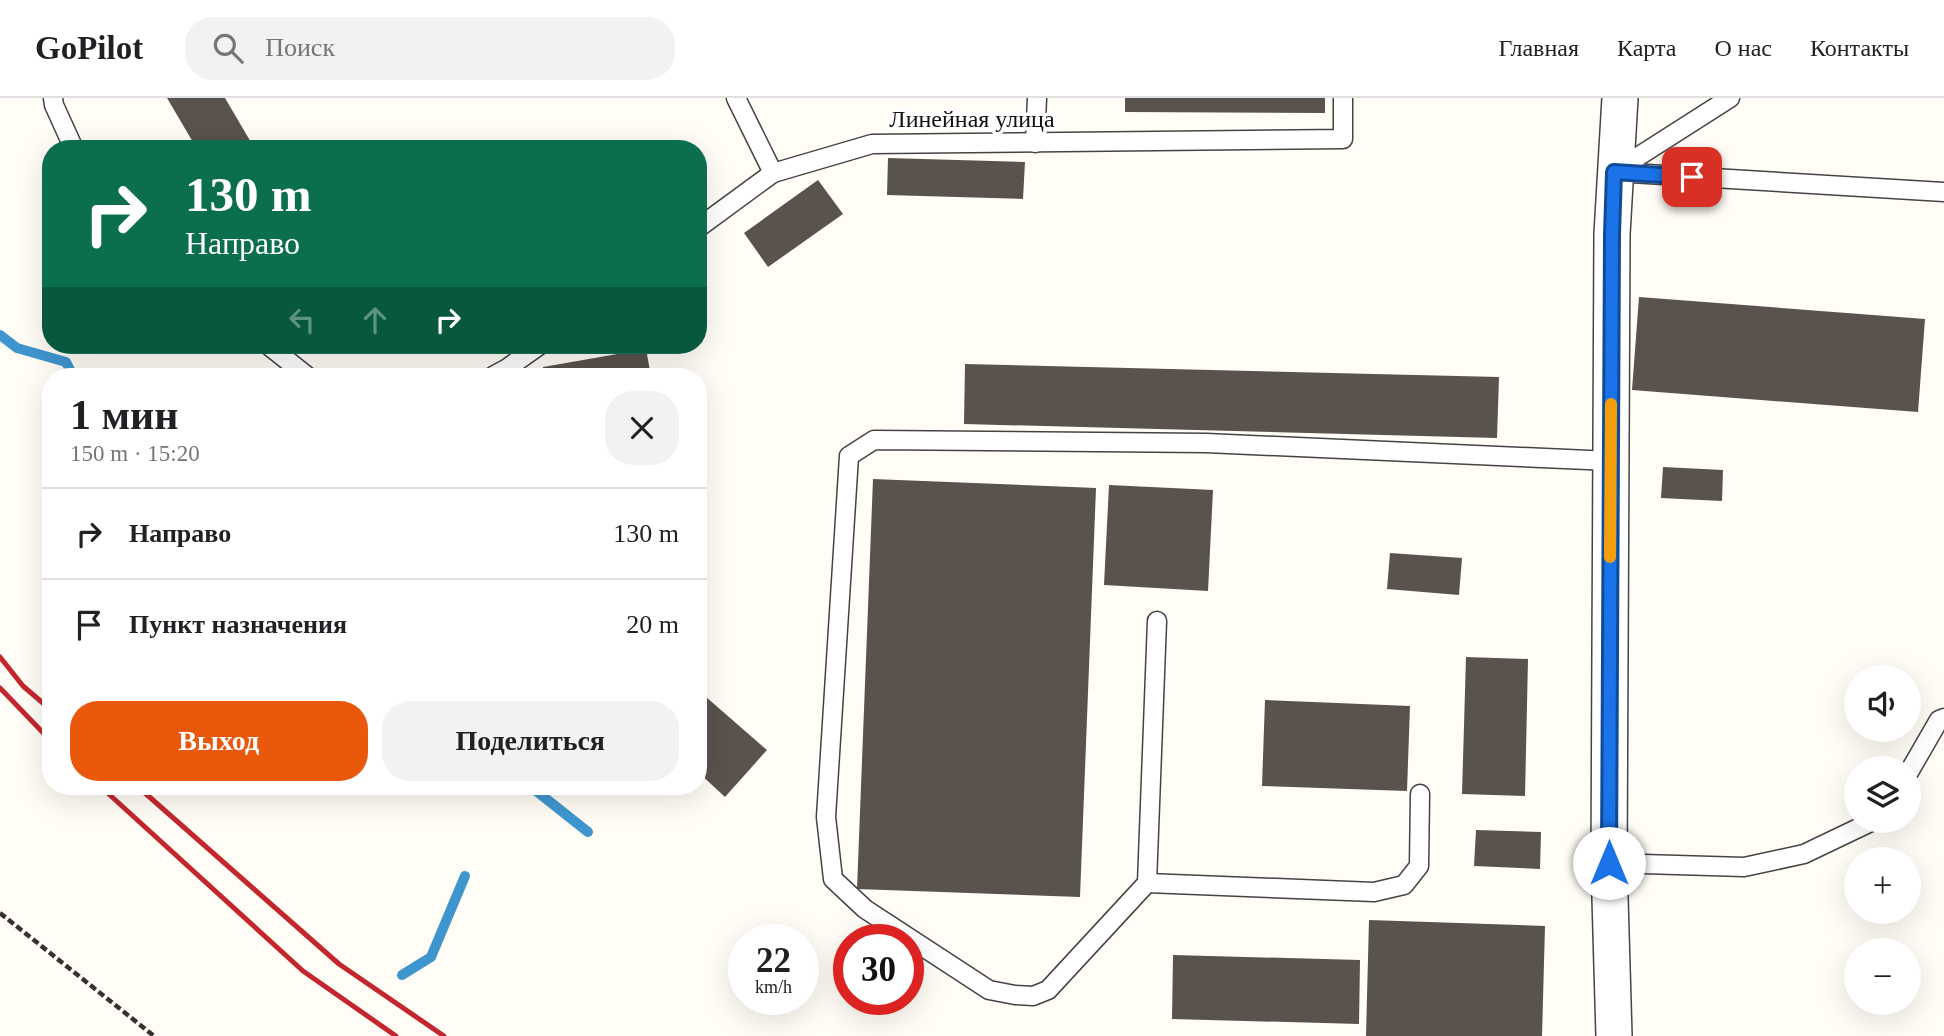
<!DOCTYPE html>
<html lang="ru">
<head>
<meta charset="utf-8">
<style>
	:root { --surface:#fff; --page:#f2f2f2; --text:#202124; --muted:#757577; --line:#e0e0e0; --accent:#ea580c }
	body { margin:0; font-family:Georgia,serif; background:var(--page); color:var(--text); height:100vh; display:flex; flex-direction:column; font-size:26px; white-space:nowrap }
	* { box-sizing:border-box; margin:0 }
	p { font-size:23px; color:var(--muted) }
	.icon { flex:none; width:38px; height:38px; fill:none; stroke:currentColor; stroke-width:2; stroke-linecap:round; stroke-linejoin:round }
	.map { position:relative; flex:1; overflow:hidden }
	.details { position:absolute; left:42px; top:270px; width:665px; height:427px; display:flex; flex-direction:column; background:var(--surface); border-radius:28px; box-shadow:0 7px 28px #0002 }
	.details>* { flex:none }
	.banner { position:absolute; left:42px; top:42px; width:665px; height:214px; border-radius:28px; box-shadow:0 7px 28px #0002; background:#0b6e4f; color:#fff; overflow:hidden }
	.buttons { position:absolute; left:1844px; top:567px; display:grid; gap:14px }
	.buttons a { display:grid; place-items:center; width:77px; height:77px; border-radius:50%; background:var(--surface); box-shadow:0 7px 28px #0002; font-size:35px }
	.speed { position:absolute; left:728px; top:826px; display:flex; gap:14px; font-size:35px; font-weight:700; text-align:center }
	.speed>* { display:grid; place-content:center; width:91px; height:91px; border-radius:50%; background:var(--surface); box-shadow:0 7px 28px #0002; line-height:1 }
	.speed small { font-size:18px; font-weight:400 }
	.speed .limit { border:10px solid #d22; background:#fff; color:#111 }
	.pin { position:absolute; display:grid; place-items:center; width:60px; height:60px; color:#fff; margin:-30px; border-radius:14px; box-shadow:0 4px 10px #0006 }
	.me { position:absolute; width:77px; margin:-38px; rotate:0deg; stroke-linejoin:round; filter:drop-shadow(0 0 5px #0008) }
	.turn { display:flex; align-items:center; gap:24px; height:147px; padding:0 28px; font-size:32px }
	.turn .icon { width:91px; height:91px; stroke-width:2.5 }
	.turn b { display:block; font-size:49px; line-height:60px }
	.lanes { display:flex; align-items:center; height:66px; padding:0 28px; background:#0003; justify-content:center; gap:35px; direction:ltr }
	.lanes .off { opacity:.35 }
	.round { display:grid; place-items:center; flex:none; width:74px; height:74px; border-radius:28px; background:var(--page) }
	.head { display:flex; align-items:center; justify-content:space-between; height:119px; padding:0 28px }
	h1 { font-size:42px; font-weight:700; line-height:52px }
	.cta { display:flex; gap:14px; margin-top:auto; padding:14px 28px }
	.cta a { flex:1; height:80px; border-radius:28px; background:var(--accent); color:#fff; font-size:28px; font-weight:700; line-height:80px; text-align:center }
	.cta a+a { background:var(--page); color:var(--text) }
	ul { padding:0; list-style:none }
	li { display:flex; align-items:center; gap:21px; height:91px; padding:0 28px; border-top:2px solid var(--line) }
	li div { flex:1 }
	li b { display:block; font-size:26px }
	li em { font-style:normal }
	header { display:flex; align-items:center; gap:42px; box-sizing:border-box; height:98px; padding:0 35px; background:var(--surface); border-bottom:2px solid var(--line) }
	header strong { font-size:33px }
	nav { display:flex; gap:38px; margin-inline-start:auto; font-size:24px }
	.search { width:490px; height:63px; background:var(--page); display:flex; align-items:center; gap:18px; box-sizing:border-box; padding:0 24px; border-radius:28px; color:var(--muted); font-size:26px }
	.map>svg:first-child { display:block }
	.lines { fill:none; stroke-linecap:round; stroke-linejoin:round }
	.stream { stroke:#3f96cf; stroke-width:10 }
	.building { fill:#5a524d }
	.service-casing { stroke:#444; stroke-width:21 }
	.minor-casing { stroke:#444; stroke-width:38 }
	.path { stroke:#333; stroke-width:4.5; stroke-dasharray:7 3.5; stroke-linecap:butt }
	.service { stroke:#fff; stroke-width:18 }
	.minor { stroke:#fff; stroke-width:35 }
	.rail { stroke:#c4262e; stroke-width:5 }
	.route-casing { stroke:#114b97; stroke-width:18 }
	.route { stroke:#1a73e8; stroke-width:12 }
	.slow { stroke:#f59e0b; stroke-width:12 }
	.labels { text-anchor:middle; stroke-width:7; stroke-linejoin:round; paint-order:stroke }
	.street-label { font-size:24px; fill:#111; stroke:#fff }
</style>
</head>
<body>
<header>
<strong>GoPilot</strong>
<div class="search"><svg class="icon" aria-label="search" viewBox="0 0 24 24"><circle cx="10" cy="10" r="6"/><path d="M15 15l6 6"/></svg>Поиск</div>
<nav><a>Главная</a><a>Карта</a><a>О нас</a><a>Контакты</a></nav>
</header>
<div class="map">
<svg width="1944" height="938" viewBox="0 0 1944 938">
	<rect width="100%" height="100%" fill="#fffdf5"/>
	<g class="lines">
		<g class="stream">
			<path d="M0 237 17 250 66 264 73 278"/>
			<path d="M530 688 588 734"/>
			<path d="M402 877 431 859 465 778"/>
		</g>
	</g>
	<g class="building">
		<path d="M167 0H225L252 46 243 51H197Z"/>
		<path d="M1125 0H1325V15L1125 14Z"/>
		<path d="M888 60 1025 64 1023 101 887 97Z"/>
		<path d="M818 82 843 116 768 169 744 135Z"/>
		<path d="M1639 199 1925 221 1918 314 1632 292Z"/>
		<path d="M646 251 651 278H544L543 269Z"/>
		<path d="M965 266 1499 279 1497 340 964 326Z"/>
		<path d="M1663 369 1723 372 1722 403 1661 400Z"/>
		<path d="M873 381 1096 390 1080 799 857 791Z"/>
		<path d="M1109 387 1213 392 1208 493 1104 487Z"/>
		<path d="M1390 455 1462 460 1459 497 1387 491Z"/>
		<path d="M1466 559 1528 561 1525 698 1462 696Z"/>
		<path d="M698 592 767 652 725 699 698 674Z"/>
		<path d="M1265 602 1410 608 1407 693 1262 688Z"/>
		<path d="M1476 732 1541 734 1540 771 1474 768Z"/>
		<path d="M1369 822 1545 828 1542 938H1366Z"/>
		<path d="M1173 857 1360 862 1359 926 1172 921Z"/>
	</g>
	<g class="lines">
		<defs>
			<g id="service">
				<path d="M53 0 54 7 74 51"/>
				<path d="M736 0 773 75 872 46 1343 41V0"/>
				<path d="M1035 45 1037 0"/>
				<path d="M1614 74 1944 94"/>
				<path d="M1614 74 1730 0"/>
				<path d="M698 130 773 75"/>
				<path d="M268 247 307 278"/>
				<path d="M493 278 506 271 540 247"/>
				<path d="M1157 523 1147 785 1048 892 1033 898 1015 897 989 892 865 811 833 781 826 719 849 358 874 342 1206 345 1611 363"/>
				<path d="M1909 674 1939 622 1944 620"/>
				<path d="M1609 765 1744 769 1804 756 1873 723"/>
				<path d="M1147 785 1374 794 1404 787 1419 768 1420 696"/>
			</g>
			<path id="minor" d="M1614 938 1609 765 1612 136 1620 0"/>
		</defs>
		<use href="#service" class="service-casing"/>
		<use href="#minor" class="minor-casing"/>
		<path class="path" d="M0 815 154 938"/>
		<use href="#service" class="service"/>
		<use href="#minor" class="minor"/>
		<g class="rail">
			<path d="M0 559 23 588 51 612"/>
			<path d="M0 590 51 643"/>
			<path d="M100 688 303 873 396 938"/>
			<path d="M137 688 339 866 444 938"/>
		</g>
	</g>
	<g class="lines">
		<defs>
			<path id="route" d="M1609 765 1612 136 1614 74 1692 79"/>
		</defs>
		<use href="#route" class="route-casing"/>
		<use href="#route" class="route"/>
		<path class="slow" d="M1610 459 1611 306"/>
	</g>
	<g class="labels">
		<g class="street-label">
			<text x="972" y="29">Линейная улица</text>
		</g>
	</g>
</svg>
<div class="buttons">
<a><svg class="icon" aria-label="sound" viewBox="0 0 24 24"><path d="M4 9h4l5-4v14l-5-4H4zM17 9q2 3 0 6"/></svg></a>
<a><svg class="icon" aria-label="layers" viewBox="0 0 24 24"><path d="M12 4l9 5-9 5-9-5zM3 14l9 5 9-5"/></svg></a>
<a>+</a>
<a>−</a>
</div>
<div class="speed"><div>22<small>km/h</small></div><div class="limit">30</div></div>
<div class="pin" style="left:1692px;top:79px;background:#d93025"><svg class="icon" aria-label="arrive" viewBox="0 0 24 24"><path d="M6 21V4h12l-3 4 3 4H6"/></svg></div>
<svg class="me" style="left:1609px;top:765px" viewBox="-20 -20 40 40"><circle r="19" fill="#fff"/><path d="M0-13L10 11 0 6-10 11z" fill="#1a73e8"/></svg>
<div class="banner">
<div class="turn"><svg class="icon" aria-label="right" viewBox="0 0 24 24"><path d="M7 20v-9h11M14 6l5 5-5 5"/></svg><div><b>130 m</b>Направо</div></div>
<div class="lanes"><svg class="icon off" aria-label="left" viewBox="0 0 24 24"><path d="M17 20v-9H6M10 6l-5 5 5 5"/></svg><svg class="icon off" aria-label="ahead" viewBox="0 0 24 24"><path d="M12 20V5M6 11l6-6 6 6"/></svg><svg class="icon" aria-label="right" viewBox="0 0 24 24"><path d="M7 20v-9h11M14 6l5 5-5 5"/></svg></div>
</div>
<section class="details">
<div class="head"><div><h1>1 мин</h1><p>150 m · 15:20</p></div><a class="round"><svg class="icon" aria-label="close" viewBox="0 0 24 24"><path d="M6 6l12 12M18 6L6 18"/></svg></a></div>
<ul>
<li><svg class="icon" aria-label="right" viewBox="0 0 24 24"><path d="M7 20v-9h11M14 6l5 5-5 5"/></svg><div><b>Направо</b></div><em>130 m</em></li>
<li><svg class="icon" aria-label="arrive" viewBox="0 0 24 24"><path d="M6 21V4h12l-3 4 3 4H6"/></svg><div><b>Пункт назначения</b></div><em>20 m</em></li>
</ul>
<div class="cta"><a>Выход</a><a>Поделиться</a></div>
</section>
</div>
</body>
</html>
